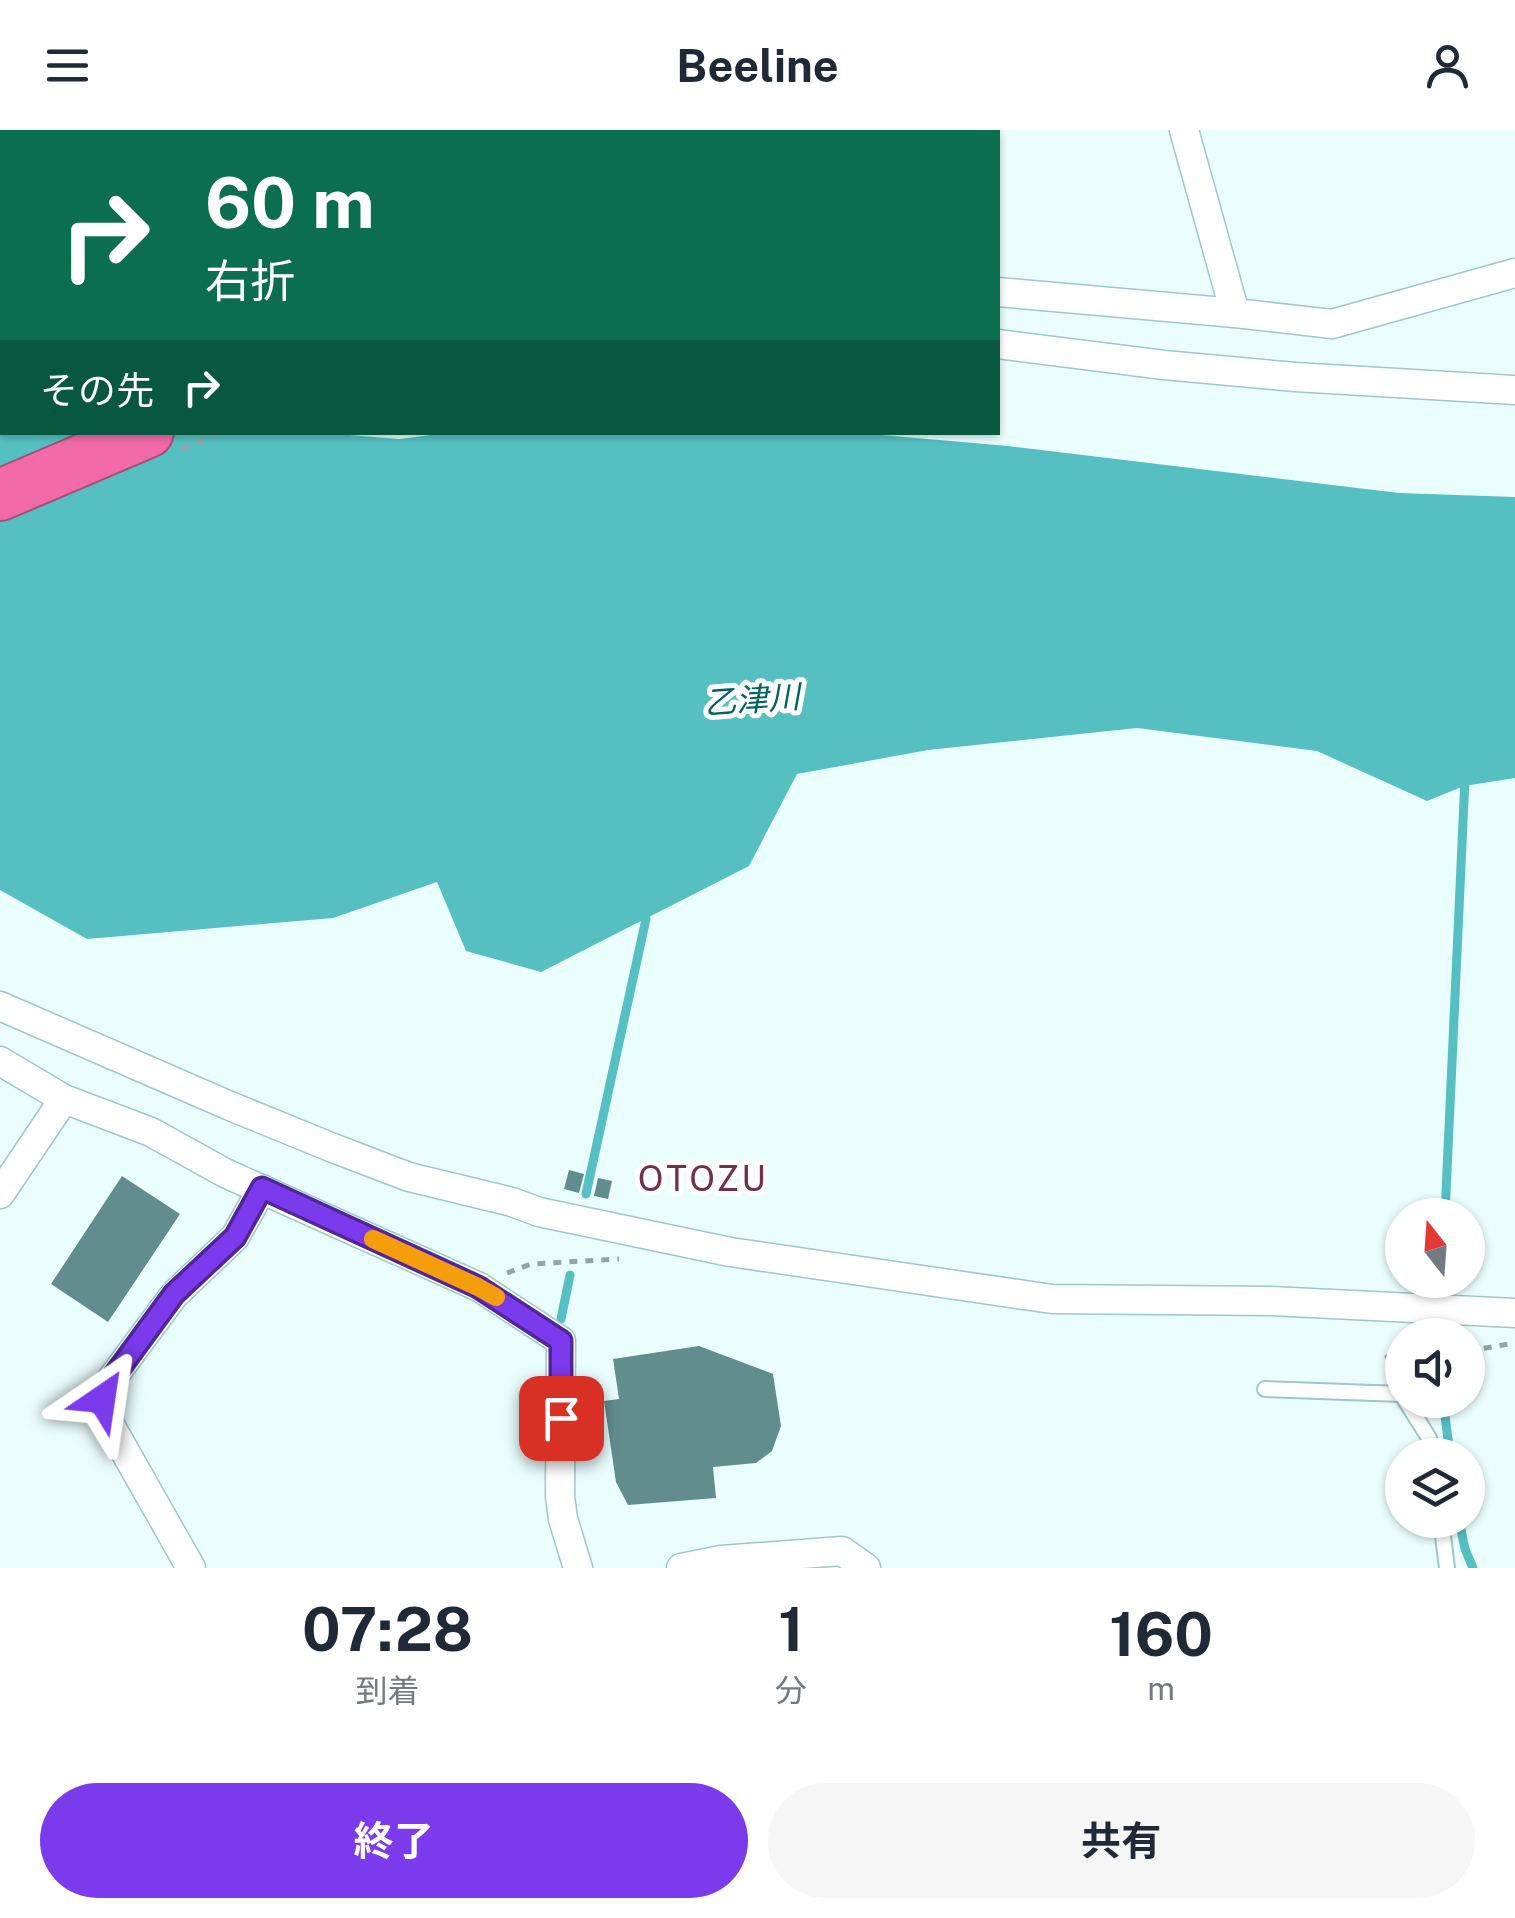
<!DOCTYPE html>
<html lang="ja">
<head>
<meta charset="utf-8">
<style>
	:root { --surface:#fff; --page:#f6f6f7; --text:#1f2937; --muted:#747a83; --accent:#7c3aed }
	body { margin:0; font-family:"Public Sans","Noto Sans JP",sans-serif; background:var(--page); color:var(--text); height:100vh; display:flex; flex-direction:column; font-size:38px; white-space:nowrap }
	* { box-sizing:border-box; margin:0 }
	p { font-size:32px; color:var(--muted) }
	.icon { flex:none; width:55px; height:55px; fill:none; stroke:currentColor; stroke-width:2; stroke-linecap:round; stroke-linejoin:round }
	.map { position:relative; height:1438px; overflow:hidden }
	.drawer { display:flex; flex-direction:column; background:var(--surface); flex:1 }
	.drawer>* { flex:none }
	.top-card { position:absolute; left:0px; top:0px; width:1000px; height:305px; box-shadow:0 2px 8px #0004; background:#0b6e4f; color:#fff; overflow:hidden }
	.needle { width:65px; rotate:343deg }
	.tools { position:absolute; left:1385px; top:1068px; display:grid; gap:20px }
	.tools a { display:grid; place-items:center; width:100px; height:100px; border-radius:50%; background:var(--surface); box-shadow:0 2px 8px #0004; font-size:50px }
	.pin { position:absolute; display:grid; place-items:center; width:85px; height:85px; color:#fff; margin:-42px; border-radius:20px; box-shadow:0 5px 15px #0006 }
	.me { position:absolute; width:110px; margin:-55px; rotate:32deg; stroke-linejoin:round; filter:drop-shadow(0 0 8px #0008) }
	.turn { display:flex; align-items:center; gap:35px; height:210px; padding:0 40px; font-size:45px }
	.turn .icon { width:130px; height:130px; stroke-width:2.5 }
	.turn b { display:block; font-size:70px; line-height:85px }
	.then { display:flex; align-items:center; height:95px; padding:0 40px; background:#0003; gap:20px; font-size:38px }
	.eta { display:flex; justify-content:space-evenly; align-items:center; height:170px; text-align:center }
	.eta b { font-size:60px; font-weight:700; line-height:70px }
	.cta { display:flex; gap:20px; margin-top:auto; padding:20px 40px }
	.cta a { flex:1; height:115px; border-radius:60px; background:var(--accent); color:#fff; font-size:40px; font-weight:700; line-height:115px; text-align:center }
	.cta a+a { background:var(--page); color:var(--text) }
	header { display:flex; justify-content:space-between; align-items:center; height:130px; padding:0 40px; background:var(--surface); font-size:45px; font-weight:700 }
	.map>svg:first-child { display:block }
	.water { fill:#55bfc2 }
	.lines { fill:none; stroke-linecap:round; stroke-linejoin:round }
	.stream { stroke:#55bfc2; stroke-width:9 }
	.building { fill:#628d8e }
	.lane-casing { stroke:#9bc8c9; stroke-width:18 }
	.street-casing { stroke:#9bc8c9; stroke-width:31 }
	.highway-casing { stroke:#a25078; stroke-width:54 }
	.path { stroke:#93a5a5; stroke-width:5; stroke-dasharray:8 8; stroke-linecap:butt }
	.lane { stroke:#fff; stroke-width:14 }
	.street { stroke:#fff; stroke-width:28 }
	.highway { stroke:#f26aa8; stroke-width:50 }
	.route-casing { stroke:#51269a; stroke-width:25 }
	.route { stroke:#7c3aed; stroke-width:18 }
	.slow { stroke:#f59e0b; stroke-width:18 }
	.labels { text-anchor:middle; stroke-width:10; stroke-linejoin:round; paint-order:stroke }
	.water-label { font-size:32px; font-style:italic; fill:#006163; stroke:#fff }
	.quarter-label { font-size:35px; letter-spacing:2.5px; fill:#72304d; stroke:#fff }
</style>
</head>
<body>
<header><svg class="icon" aria-label="menu" viewBox="0 0 24 24"><path d="M4 6h16M4 12h16M4 18h16"/></svg>Beeline<svg class="icon" aria-label="person" viewBox="0 0 24 24"><circle cx="12" cy="8" r="4"/><path d="M4 21q1-7 8-7t8 7"/></svg></header>
<div class="map">
<svg width="1515" height="1438" viewBox="0 0 1515 1438">
	<rect width="100%" height="100%" fill="#ebfefe"/>
	<path class="water" d="M0 293 2 294V302H311L400 309 453 302 858 303 1008 316 1399 363 1515 367V648L1464 656 1427 671 1317 621 1137 598 928 620 797 644 749 736 541 842 466 821 437 752 333 788 87 809 0 760Z"/>
	<g class="lines">
		<g class="stream">
			<path d="M586 1064 646 789 640 780"/>
			<path d="M1445 1085 1465 648"/>
			<path d="M1442 1156V1150"/>
			<path d="M561 1189 570 1145"/>
			<path d="M1443 1270 1450 1325"/>
			<path d="M1459 1390 1465 1419 1473 1438"/>
		</g>
	</g>
	<g class="building">
		<path d="M569 1040 584 1044 579 1063 564 1059Z"/>
		<path d="M122 1046 180 1084 108 1192 51 1154Z"/>
		<path d="M598 1048 612 1051 608 1069 594 1066Z"/>
		<path d="M699 1216 773 1244 781 1296 772 1321 756 1333 713 1337 716 1368 628 1375 616 1352 604 1271 619 1269 613 1229Z"/>
	</g>
	<g class="lines">
		<defs>
			<g id="lane">
				<path d="M1265 1259 1401 1264 1402 1266"/>
				<path d="M1405 1270 1429 1308 1432 1325"/>
				<path d="M1441 1390 1447 1438"/>
			</g>
			<g id="street">
				<path d="M278 0 283 2"/>
				<path d="M399 0 405 2"/>
				<path d="M435 0 436 2"/>
				<path d="M799 0 800 2"/>
				<path d="M1184 0 1235 183 1332 194 1515 143"/>
				<path d="M998 162 1235 183"/>
				<path d="M998 214 1164 235 1295 247 1515 260"/>
				<path d="M0 876 230 976 333 1018 409 1047 512 1072 539 1082 730 1122 1052 1169 1271 1171 1515 1183"/>
				<path d="M0 931 64 969 151 1002 225 1043 479 1157 561 1211 560 1366 563 1389 578 1438"/>
				<path d="M0 1064 64 969"/>
				<path d="M191 1438 106 1288 102 1269 111 1250 174 1165 235 1107 262 1059"/>
				<path d="M681 1438 721 1430 842 1421 866 1438"/>
			</g>
			<g id="highway">
				<path d="M933 2 941 0"/>
				<path d="M0 365 148 302"/>
			</g>
		</defs>
		<use href="#lane" class="lane-casing"/>
		<use href="#street" class="street-casing"/>
		<use href="#highway" class="highway-casing"/>
		<g class="path">
			<path d="M182 319 221 302"/>
			<path d="M507 1143 531 1134 619 1129"/>
			<path d="M1468 1221 1515 1213"/>
			<path d="M1388 1244 1387 1227 1402 1228"/>
		</g>
		<use href="#lane" class="lane"/>
		<use href="#street" class="street"/>
		<use href="#highway" class="highway"/>
	</g>
	<g class="lines">
		<defs>
			<path id="route" d="M102 1269 111 1250 174 1164 235 1107 262 1058 478 1157 561 1211V1288"/>
		</defs>
		<use href="#route" class="route-casing"/>
		<use href="#route" class="route"/>
		<path class="slow" d="M373 1109 478 1157 496 1167"/>
	</g>
	<g class="labels">
		<g class="water-label">
			<text transform="translate(752 570) rotate(-4)" y="11">乙津川</text>
		</g>
		<g class="quarter-label">
			<text x="703" y="1061">OTOZU</text>
		</g>
	</g>
</svg>
<div class="tools">
<a><svg class="needle" viewBox="-14 -14 28 28"><path d="M0-13l5 13h-10z" fill="#e53935"/><path d="M0 13l5-13h-10z" fill="#747a83"/></svg></a>
<a><svg class="icon" aria-label="sound" viewBox="0 0 24 24"><path d="M4 9h4l5-4v14l-5-4H4zM17 9q2 3 0 6"/></svg></a>
<a><svg class="icon" aria-label="layers" viewBox="0 0 24 24"><path d="M12 4l9 5-9 5-9-5zM3 14l9 5 9-5"/></svg></a>
</div>
<div class="pin" style="left:561px;top:1288px;background:#d93025"><svg class="icon" aria-label="arrive" viewBox="0 0 24 24"><path d="M6 21V4h12l-3 4 3 4H6"/></svg></div>
<svg class="me" style="left:102px;top:1269px" viewBox="-20 -20 40 40"><path d="M0-17L14 15 0 8-14 15z" fill="#7c3aed" stroke="#fff" stroke-width="4"/></svg>
<div class="top-card">
<div class="turn"><svg class="icon" aria-label="right" viewBox="0 0 24 24"><path d="M7 20v-9h11M14 6l5 5-5 5"/></svg><div><b>60 m</b>右折</div></div>
<div class="then">その先<svg class="icon" aria-label="right" viewBox="0 0 24 24"><path d="M7 20v-9h11M14 6l5 5-5 5"/></svg></div>
</div>
</div>
<section class="drawer">
<div class="eta">
<div><b>07:28</b><p>到着</p></div>
<div><b>1</b><p>分</p></div>
<div><b>160</b><p>m</p></div>
</div>
<div class="cta"><a>終了</a><a>共有</a></div>
</section>
</body>
</html>
